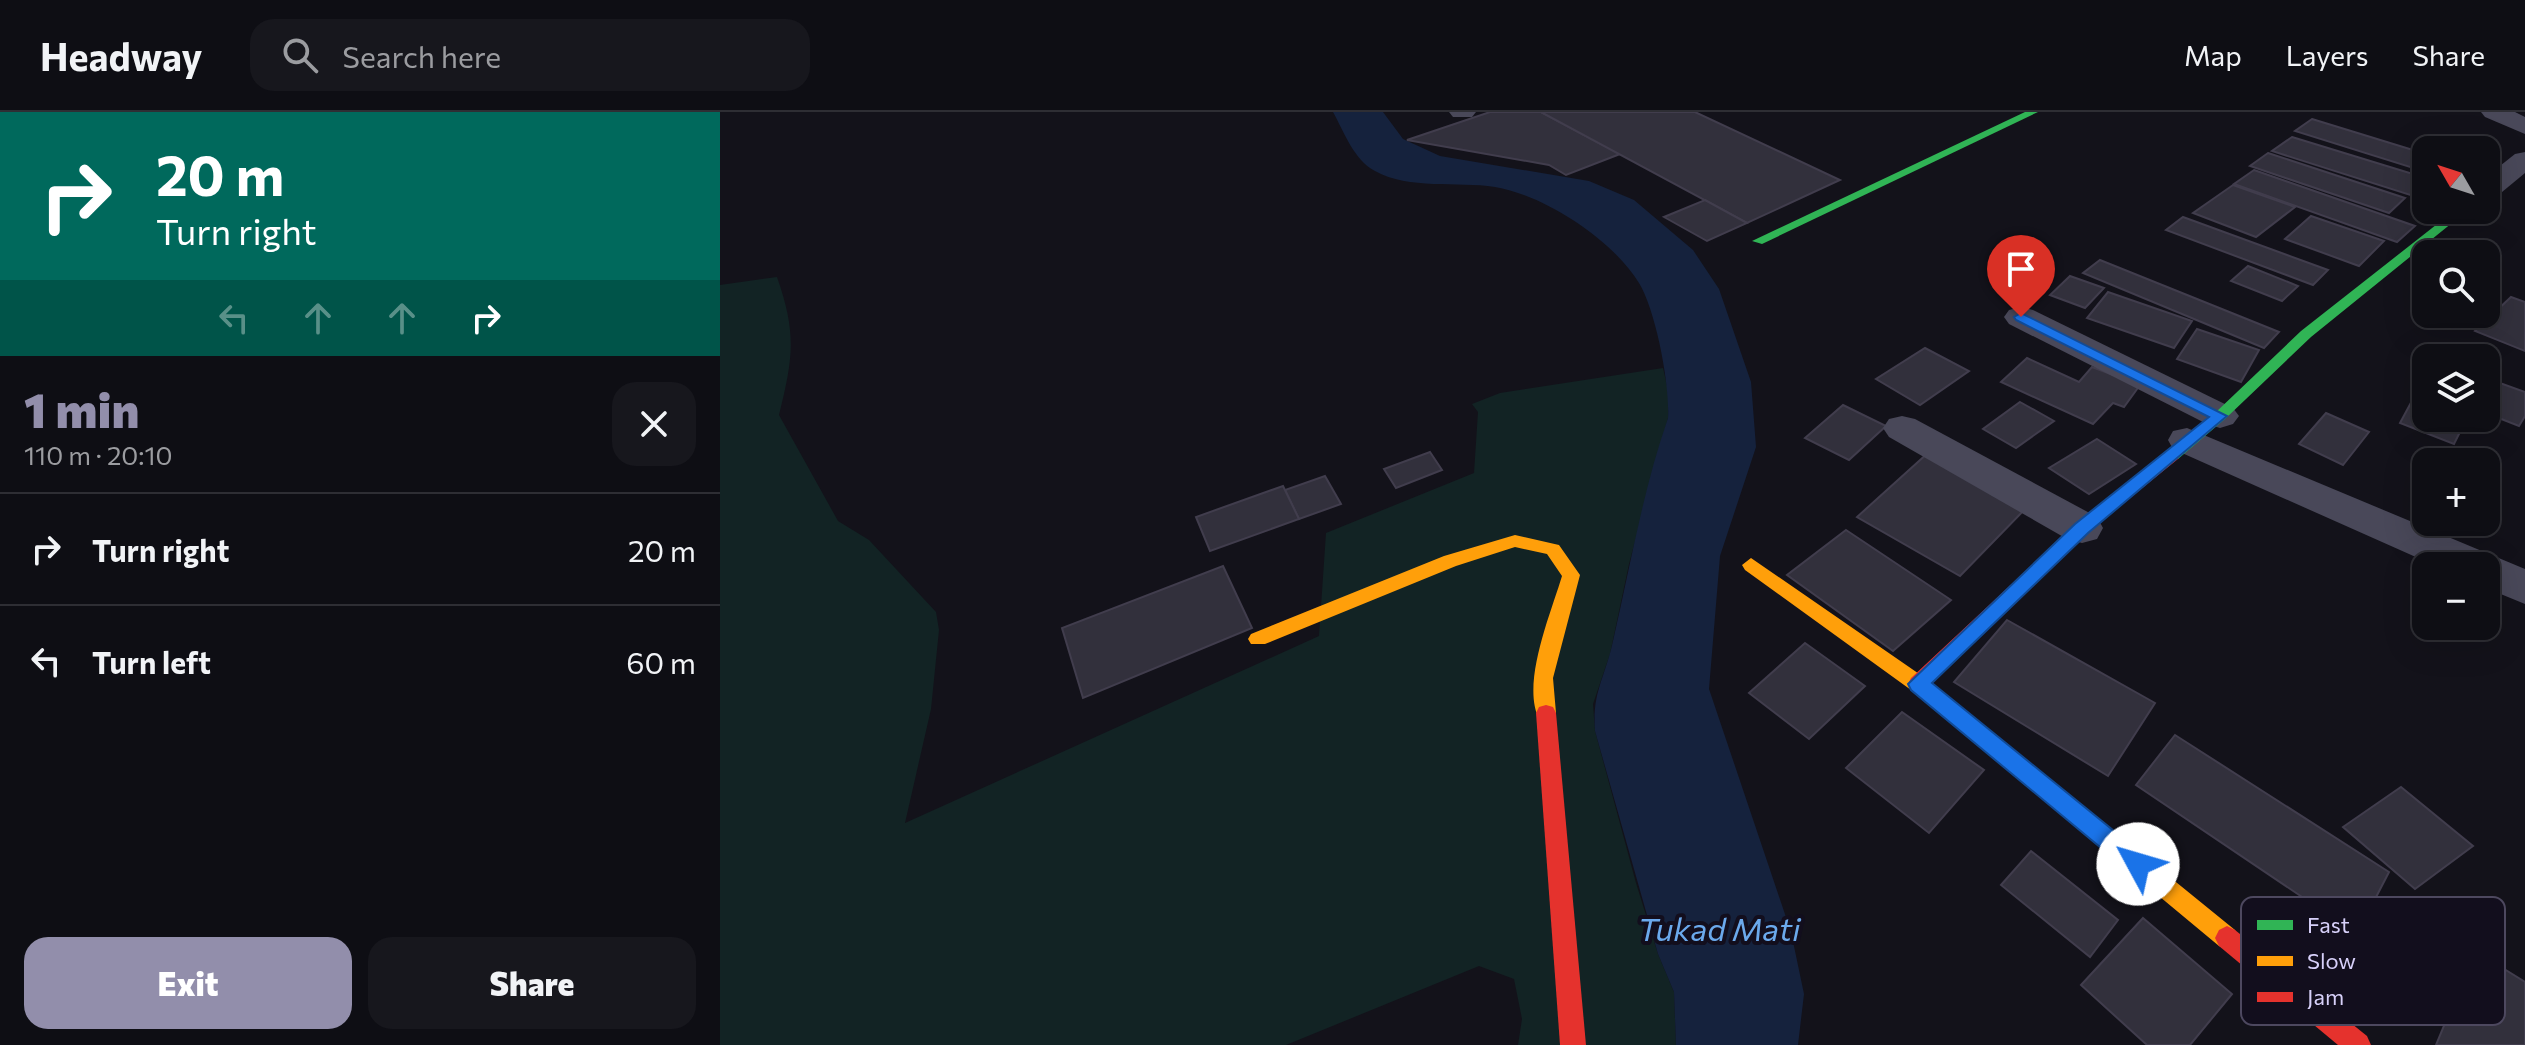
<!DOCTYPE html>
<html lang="en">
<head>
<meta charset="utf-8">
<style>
	:root { --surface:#0e0e14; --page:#17171d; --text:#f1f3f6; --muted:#9b9ca0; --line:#2e2e34; --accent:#928eab }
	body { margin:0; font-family:Commissioner,sans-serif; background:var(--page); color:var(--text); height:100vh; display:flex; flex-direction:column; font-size:30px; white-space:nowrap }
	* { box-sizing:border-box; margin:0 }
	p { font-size:26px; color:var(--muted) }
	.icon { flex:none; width:44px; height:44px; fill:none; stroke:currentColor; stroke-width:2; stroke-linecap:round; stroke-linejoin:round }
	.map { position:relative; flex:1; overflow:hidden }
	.sheet { display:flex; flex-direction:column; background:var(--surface); width:720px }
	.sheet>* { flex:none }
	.guide { background:#00695c; color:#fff; overflow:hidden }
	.needle { width:52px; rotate:309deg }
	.fabs { position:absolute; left:1692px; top:24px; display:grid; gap:16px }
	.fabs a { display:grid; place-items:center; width:88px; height:88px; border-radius:16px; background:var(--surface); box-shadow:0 8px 32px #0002,0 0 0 2px var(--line); font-size:40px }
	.pin { position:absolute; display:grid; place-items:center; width:68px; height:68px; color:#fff; margin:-82px -34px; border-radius:50% 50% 50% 0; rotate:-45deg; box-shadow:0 0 8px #0007 }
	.pin .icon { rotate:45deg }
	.me { position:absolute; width:88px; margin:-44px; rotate:309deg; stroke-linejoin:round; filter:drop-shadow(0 0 6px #0008) }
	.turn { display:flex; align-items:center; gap:28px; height:168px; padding:0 24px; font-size:36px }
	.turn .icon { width:104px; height:104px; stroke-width:2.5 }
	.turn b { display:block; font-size:56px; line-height:68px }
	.lanes { display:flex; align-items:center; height:76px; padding:0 24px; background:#0003; justify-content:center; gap:40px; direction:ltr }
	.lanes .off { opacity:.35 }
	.round { display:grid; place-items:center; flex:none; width:84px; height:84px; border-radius:24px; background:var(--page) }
	.head { display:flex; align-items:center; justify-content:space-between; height:136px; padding:0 24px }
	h1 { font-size:48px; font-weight:800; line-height:60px; color:var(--accent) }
	.button { display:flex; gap:16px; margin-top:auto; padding:16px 24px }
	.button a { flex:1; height:92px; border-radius:24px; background:var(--accent); color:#fff; font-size:32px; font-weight:800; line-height:92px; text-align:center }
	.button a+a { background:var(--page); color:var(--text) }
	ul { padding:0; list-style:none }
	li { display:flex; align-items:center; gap:24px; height:112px; padding:0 24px; border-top:2px solid var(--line) }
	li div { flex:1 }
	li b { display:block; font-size:30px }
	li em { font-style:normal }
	header { display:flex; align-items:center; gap:48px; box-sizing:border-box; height:112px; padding:0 40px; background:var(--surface); border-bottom:2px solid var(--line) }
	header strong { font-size:38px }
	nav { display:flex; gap:44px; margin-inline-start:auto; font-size:28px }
	.search { width:560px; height:72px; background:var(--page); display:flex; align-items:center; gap:20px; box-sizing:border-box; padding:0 28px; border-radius:24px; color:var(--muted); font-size:30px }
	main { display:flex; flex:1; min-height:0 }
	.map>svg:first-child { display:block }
	.green { fill:#122324 }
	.water { fill:#15223d }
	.building { fill:#32303c; stroke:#413d4d; stroke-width:2 }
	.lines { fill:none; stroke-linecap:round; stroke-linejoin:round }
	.street { fill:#494859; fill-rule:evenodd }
	.fast { fill:#30b455; fill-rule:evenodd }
	.slow { fill:#ff9f0a; fill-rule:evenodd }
	.jam { fill:#e5322d; fill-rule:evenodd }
	.route { fill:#1a73e8; stroke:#114b97; stroke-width:2 }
	.labels { text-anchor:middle; stroke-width:8; stroke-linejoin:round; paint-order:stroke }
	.near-water-label { font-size:32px; font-style:italic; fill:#6ba9ec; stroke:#120e1d }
	.key { fill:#120e1d; stroke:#4d485f; stroke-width:2 }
	.key-label { font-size:22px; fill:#d7d0f9 }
</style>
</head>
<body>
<header>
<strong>Headway</strong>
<div class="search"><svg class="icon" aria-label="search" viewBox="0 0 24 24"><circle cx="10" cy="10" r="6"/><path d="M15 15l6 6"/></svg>Search here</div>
<nav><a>Map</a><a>Layers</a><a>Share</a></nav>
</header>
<main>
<section class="sheet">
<div class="guide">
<div class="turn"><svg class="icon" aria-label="right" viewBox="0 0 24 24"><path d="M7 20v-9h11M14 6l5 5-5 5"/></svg><div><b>20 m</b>Turn right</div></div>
<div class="lanes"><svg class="icon off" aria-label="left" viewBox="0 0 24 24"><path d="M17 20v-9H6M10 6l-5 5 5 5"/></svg><svg class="icon off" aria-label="ahead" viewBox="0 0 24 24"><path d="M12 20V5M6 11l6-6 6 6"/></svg><svg class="icon off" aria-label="ahead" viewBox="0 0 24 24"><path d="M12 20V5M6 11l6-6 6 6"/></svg><svg class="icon" aria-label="right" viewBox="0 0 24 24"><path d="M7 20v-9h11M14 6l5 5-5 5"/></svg></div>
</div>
<div class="head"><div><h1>1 min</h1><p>110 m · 20:10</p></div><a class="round"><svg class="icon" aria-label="close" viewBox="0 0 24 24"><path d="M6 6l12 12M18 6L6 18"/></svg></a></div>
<ul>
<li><svg class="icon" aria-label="right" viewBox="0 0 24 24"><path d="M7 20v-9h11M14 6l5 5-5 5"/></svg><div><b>Turn right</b></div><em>20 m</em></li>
<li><svg class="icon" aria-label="left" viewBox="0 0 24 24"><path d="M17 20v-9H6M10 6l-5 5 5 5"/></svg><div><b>Turn left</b></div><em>60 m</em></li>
</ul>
<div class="button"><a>Exit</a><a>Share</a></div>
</section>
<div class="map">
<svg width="1805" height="933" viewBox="0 0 1805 933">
	<rect width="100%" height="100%" fill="#13121a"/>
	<path class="green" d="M57 165C77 222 73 246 59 303L118 409 149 428 216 500 219 518 211 597 185 711 599 524 606 421 754 361 758 300 752 292 780 281 943 256 949 283 948 306 909 452 890 542 873 592 875 619 916 771 938 842 954 880 956 933H798L802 907 794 867 759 854 566 933H0V173Z"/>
	<path class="water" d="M613 0H663L683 27 720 44 869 69 914 88 973 138 999 177 1031 270 1036 335 1000 444 989 577 1071 820 1084 882 1078 933H956L954 880 938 842 875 619C872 580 885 566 893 529 910 455 923 378 948 306 950 273 936 199 919 171 893 128 824 83 775 75 737 69 689 78 655 59 634 48 624 20 613 0Z"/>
	<g class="building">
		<path d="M770 0H821L900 42 846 63 829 53 687 28Z"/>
		<path d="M821 0H975L1120 68 1027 111Z"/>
		<path d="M1592 7 1706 42V60L1575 19Z"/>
		<path d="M1572 25 1706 66V88L1552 39Z"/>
		<path d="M1548 41 1685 86 1669 101 1530 54Z"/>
		<path d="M1534 58 1695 114 1677 130 1514 72Z"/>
		<path d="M1513 73 1575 95 1536 125 1473 101Z"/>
		<path d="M985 88 1027 111 987 129 944 105Z"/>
		<path d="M1591 104 1664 129 1639 154 1565 127Z"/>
		<path d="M1463 105 1608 158 1593 173 1446 118Z"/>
		<path d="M1380 148 1559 220 1544 236 1363 161Z"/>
		<path d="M1528 154 1578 174 1562 189 1511 169Z"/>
		<path d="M1350 164 1384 176 1365 196 1330 183Z"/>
		<path d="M1388 180 1472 209 1454 236 1367 206Z"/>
		<path d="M1791 185 1805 190V239L1755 219Z"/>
		<path d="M1477 217 1539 238 1521 270 1457 247Z"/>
		<path d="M1205 236 1249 259 1200 293 1156 267Z"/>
		<path d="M1307 246 1359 270 1372 255 1420 273 1404 295 1393 291 1373 312 1281 270Z"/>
		<path d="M1766 266 1805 280V304L1799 314 1766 301Z"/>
		<path d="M1694 285 1706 290V306H1747L1734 332 1680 311Z"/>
		<path d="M1300 290 1334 309 1296 336 1263 317Z"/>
		<path d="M1123 293 1166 314 1129 348 1085 326Z"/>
		<path d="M1606 301 1649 320 1623 353 1579 332Z"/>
		<path d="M1377 327 1416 352 1369 382 1329 356Z"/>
		<path d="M710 340 722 358 676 376 664 357Z"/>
		<path d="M1209 340 1310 392 1240 464 1137 405Z"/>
		<path d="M605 364 621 392 579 407 565 378Z"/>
		<path d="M563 374 579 407 490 439 476 405Z"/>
		<path d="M1126 418 1231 488 1173 539 1067 463Z"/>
		<path d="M503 454 532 516 363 586 342 516Z"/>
		<path d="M1287 508 1435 591 1388 664 1234 570Z"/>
		<path d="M1085 531 1145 574 1089 627 1029 581Z"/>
		<path d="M1182 600 1264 658 1209 721 1126 656Z"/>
		<path d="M1455 623 1669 760 1637 822 1416 673Z"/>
		<path d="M1681 675 1753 734 1695 777 1623 715Z"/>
		<path d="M1311 739 1398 808 1370 845 1281 773Z"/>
		<path d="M1423 806 1512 882 1470 933H1427L1361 873Z"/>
		<path d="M1755 839 1805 870V933H1716Z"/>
	</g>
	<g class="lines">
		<g class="street">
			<path d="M729 0H756L752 5H733Z"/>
			<path d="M1761 0H1795L1805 5V22L1765 5Z"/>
			<path d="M1805 40V61L1776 85 1766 87V65L1795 42Z"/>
			<path d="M1301 195 1313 198 1513 296 1519 304 1513 312 1500 316 1487 312 1289 212 1284 205 1289 198Z"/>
			<path d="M1182 304 1195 307 1377 405 1383 416 1377 427 1362 431 1347 427 1169 325 1163 316 1169 307Z"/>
			<path d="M1467 316 1805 457V492L1766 476V454H1716L1453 337 1448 328 1453 319Z"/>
		</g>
		<g class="fast">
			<path d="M1305 0H1318L1042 132 1032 129Z"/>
			<path d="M1735 98H1748L1591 225 1505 307 1458 347H1446L1444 343 1446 339 1495 301 1581 219Z"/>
		</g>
		<g class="slow">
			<path d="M795 423 839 433 860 463 833 566 836 601 833 607 826 609 819 607C801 571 831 501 842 464L827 442 795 435 736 454 545 532H531L528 527 531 522 724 444Z"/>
			<path d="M1031 446 1205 566 1515 818 1519 826 1515 834 1507 838 1499 834 1191 578 1025 458 1022 453Z"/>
		</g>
		<g class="jam">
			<path d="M1452 338 1460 343 1458 347 1368 420 1205 578 1198 580 1191 578 1188 572 1191 566 1356 412Z"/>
			<path d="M826 593 833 595 836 601 866 933H840L816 601 819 595Z"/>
			<path d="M1507 814 1515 818 1647 924 1651 933H1618L1499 834 1495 826 1499 818Z"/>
		</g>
	</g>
	<path class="route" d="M1301 201 1507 304 1368 421 1212 571 1426 745 1430 752 1426 760 1418 763 1410 760 1191 578 1188 572 1355 412 1489 305 1296 208 1294 205Z"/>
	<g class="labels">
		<g class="near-water-label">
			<text x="999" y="829">Tukad Mati</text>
		</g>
	</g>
	<rect x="1521" y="785" width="264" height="128" rx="12" class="key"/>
	<rect x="1537" y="808" width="36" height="10" fill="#30b455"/>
	<rect x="1537" y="844" width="36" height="10" fill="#ff9f0a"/>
	<rect x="1537" y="880" width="36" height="10" fill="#e5322d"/>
	<g class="key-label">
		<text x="1587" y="821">Fast</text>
		<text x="1587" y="857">Slow</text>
		<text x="1587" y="893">Jam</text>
	</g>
</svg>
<div class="fabs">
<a><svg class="needle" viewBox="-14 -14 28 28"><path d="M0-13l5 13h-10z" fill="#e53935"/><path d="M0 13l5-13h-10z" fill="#9b9ca0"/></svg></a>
<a><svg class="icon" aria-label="search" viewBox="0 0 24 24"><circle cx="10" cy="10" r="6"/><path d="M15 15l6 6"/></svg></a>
<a><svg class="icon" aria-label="layers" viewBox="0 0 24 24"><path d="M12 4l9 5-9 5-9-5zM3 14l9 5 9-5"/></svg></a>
<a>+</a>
<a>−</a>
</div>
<div class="pin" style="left:1301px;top:205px;background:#d93025"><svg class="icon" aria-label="arrive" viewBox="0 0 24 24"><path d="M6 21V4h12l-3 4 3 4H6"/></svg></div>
<svg class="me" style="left:1418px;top:752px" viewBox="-20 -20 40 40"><circle r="19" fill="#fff"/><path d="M0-13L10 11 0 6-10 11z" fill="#1a73e8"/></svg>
</div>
</main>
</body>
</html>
